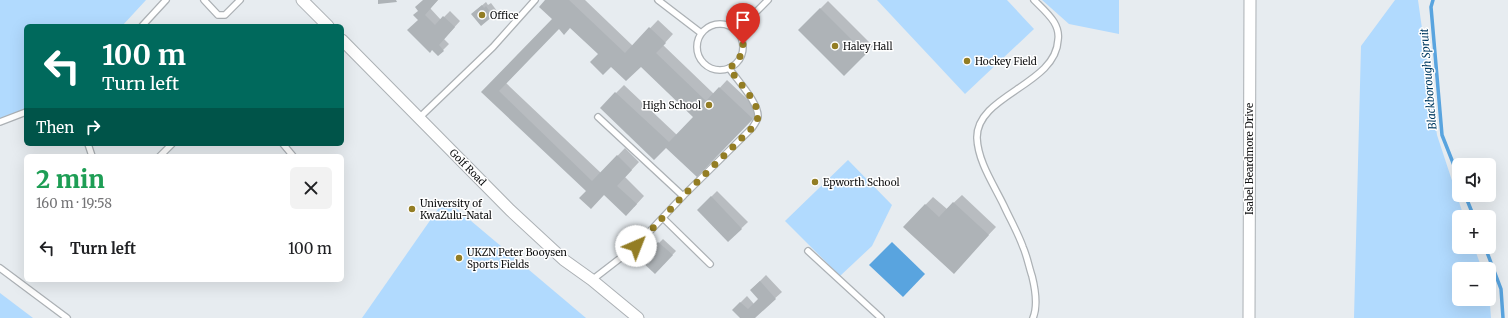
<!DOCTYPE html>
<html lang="en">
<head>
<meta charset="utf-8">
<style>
	:root { --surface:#fff; --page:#f2f2f2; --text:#202124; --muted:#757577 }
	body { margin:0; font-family:Merriweather,serif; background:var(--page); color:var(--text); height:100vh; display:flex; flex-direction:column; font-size:15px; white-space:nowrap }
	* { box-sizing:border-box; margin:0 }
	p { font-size:13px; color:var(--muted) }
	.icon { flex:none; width:22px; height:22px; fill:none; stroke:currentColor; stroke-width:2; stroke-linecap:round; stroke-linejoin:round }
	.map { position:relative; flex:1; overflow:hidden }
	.sheet { position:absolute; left:24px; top:154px; width:320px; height:128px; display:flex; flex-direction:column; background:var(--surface); border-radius:6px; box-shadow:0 4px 16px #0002 }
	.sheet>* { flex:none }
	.top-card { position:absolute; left:24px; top:24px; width:320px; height:122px; border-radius:6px; box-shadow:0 4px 16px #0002; background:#00695c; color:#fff; overflow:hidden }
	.controls { position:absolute; left:1452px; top:158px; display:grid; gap:8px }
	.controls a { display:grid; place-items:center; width:44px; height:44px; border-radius:6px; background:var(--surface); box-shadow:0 4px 16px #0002; font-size:20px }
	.pin { position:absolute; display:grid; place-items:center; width:34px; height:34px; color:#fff; margin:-41px -17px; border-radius:50% 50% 50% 0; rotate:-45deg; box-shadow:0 0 4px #0007 }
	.pin .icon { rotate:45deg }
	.me { position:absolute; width:44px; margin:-22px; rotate:44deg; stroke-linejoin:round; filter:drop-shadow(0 0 3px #0008) }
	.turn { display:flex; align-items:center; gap:14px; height:84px; padding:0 12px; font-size:18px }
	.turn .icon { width:52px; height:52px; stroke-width:2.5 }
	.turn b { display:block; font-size:28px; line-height:34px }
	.then { display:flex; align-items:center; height:38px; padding:0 12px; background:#0003; gap:8px; font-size:15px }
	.round { display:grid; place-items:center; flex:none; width:42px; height:42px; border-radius:6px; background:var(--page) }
	.head { display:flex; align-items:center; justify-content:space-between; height:68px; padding:0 12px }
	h1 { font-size:24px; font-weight:800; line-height:30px; color:#1e9e55 }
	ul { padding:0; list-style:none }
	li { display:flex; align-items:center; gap:12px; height:52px; padding:0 12px }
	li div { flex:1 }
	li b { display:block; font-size:15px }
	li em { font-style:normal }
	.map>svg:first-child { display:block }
	.green { fill:#b1dafe }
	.water { fill:#59a4df }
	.shadow { fill:#0003 }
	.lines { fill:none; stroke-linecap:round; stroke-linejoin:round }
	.stream { stroke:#59a4df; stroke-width:3.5 }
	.building { fill:#aeb3b7 }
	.service-casing { stroke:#acb1b5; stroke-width:8 }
	.minor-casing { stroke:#acb1b5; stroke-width:13 }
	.service { stroke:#fff; stroke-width:5.5 }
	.minor { stroke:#fff; stroke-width:11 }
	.route { stroke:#937d24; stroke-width:7; stroke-dasharray:0 12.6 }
	.poi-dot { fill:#937d24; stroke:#fff; stroke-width:1.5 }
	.labels { text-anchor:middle; stroke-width:3; stroke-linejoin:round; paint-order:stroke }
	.poi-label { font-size:10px; fill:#0f1011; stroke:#fff; text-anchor:start }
	.street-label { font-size:10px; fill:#0f1011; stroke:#fff }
	.water-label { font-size:11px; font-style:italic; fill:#003b62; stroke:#fff }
</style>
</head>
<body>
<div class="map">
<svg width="1508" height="318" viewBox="0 0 1508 318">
	<rect width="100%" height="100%" fill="#e7ecf0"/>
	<g class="green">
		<path d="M0 0H146L122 26H26V110L9 122 0 124Z"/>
		<path d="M877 0H1007L1034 29 965 94Z"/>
		<path d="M1042 0H1119V34L1069 24Z"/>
		<path d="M1395 0H1418L1437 135 1464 217H1459V247H1474L1482 269H1459V299H1489V291L1491 318H1354L1361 46Z"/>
		<path d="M848 160 892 205 872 246 840 276 785 221Z"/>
		<path d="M445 199 586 318H362Z"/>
		<path d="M0 293 33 318H0Z"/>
	</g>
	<path class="water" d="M892 242 925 274 903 297 869 265Z"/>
	<g class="shadow">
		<path d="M424 0H438L430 8 441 20 450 11 460 21 444 39 449 44 438 55 419 20V10Z"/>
		<path d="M547 0H585L633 46 658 20 673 34 663 45 714 94 727 80 760 111 697 176 666 147 601 108 624 85 677 135 695 117 641 65 599 54 571 27 559 28 506 83 601 173 625 148 639 162 625 177 644 196 634 207 604 194 587 191 483 92 553 19Z"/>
		<path d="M828 1 873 46 844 75 799 30Z"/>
		<path d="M486 2 488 5 491 3 497 11 481 24 472 14Z"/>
		<path d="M717 191 748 222 728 241 698 210Z"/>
		<path d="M962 195 996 227 961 264 904 227 933 197 947 209Z"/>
		<path d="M663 239 676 251 659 269V243Z"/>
		<path d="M766 275 782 292 753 318H741L739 304 747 296 754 304 760 299 751 290Z"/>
	</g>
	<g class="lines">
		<g class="stream">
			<path d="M1433 0 1431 7 1442 135 1459 178"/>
			<path d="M1465 195 1474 217"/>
			<path d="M1485 247 1501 289 1503 318"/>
		</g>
	</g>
	<g class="building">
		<path d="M378 0H396L397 2 378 4Z"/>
		<path d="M423 0H438L425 15 435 25 443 16 455 27 439 45 444 51 438 56 432 50 430 53 407 30 418 20 413 15 418 11 415 7Z"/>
		<path d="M545 0H569L625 53 649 27 666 43 656 53 706 101 719 87 753 119 697 177 666 148 654 160 600 108 615 92 669 142 693 117 641 67 626 81 611 67 603 75 590 62 598 54 570 28 564 35 559 29 499 91 592 181 617 155 632 170 617 186 637 204 626 216 604 195 591 209 579 198 586 191 481 92 552 19 539 7Z"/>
		<path d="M482 5 484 8 486 6 493 16 481 26 471 14Z"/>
		<path d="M820 8 866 54 844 76 798 30Z"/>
		<path d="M711 196 742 229 728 242 697 210Z"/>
		<path d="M953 202 989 235 954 274 903 227 925 204 939 217Z"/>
		<path d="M658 242 673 255 655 274 641 261Z"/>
		<path d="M760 281 776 299 755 318H740L732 310 740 302 748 309 758 299 750 290Z"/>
	</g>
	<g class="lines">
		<defs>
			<g id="service">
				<path d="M204 0 218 15H225L240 0"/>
				<path d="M658 0 701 33"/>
				<circle cx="720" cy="47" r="23"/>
				<path d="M142 26 166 0"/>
				<path d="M737 31 768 0"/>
				<path d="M598 117 683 196"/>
				<path d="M419 118 493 47 535 0"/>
				<path d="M0 122 26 112"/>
				<path d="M88 144 92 156"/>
				<path d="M283 144 293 156"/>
				<path d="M160 156 172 144"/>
				<path d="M663 218 710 264"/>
				<path d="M808 251 881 318"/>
				<path d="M0 268 67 318"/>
				<path d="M592 280 636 246 683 196 752 128C754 125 757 121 758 117 759 103 737 80 729 68"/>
				<path d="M1033 318C1038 306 1035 288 1032 276 1029 267 1027 256 1023 247 1018 233 1010 219 1004 206 994 185 978 162 977 138 976 95 1056 85 1058 40 1059 34 1057 27 1054 22 1049 14 1041 7 1034 0"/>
			</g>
			<g id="minor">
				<path d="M302 0 328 26"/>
				<path d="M342 40 510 210 564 260 592 280 638 318"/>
				<path d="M1249 318 1250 0"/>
			</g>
		</defs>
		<use href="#service" class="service-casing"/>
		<use href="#minor" class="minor-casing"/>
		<use href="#service" class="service"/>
		<use href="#minor" class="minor"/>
	</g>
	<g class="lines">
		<path class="route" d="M636 246 683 196 752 128C754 125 757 121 758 117 759 101 737 81 729 68 739 62 742 55 743 44"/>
	</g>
	<g class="poi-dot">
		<circle cx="482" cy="15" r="4"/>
		<circle cx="835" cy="46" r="4"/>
		<circle cx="967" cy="61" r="4"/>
		<circle cx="709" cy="105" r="4"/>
		<circle cx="815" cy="182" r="4"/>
		<circle cx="412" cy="209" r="4"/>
		<circle cx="459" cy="258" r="4"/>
	</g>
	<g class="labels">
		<g class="poi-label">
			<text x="490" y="19">Office</text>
			<text x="843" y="50">Haley Hall</text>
			<text x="975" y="65">Hockey Field</text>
			<text x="701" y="109" text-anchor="end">High School</text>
			<text x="823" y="186">Epworth School</text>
			<text x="420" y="207">University of<tspan x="420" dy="12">KwaZulu-Natal</tspan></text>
			<text x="467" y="256">UKZN Peter Booysen<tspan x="467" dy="12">Sports Fields</tspan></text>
		</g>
		<g class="street-label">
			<text transform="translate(1249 159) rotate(-90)" y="4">Isabel Beardmore Drive</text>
			<text transform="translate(468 167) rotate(45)" y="4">Golf Road</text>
		</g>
		<g class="water-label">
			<text transform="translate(1428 79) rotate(-95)" y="4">Blackborough Spruit</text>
		</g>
	</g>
</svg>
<div class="controls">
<a><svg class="icon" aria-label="sound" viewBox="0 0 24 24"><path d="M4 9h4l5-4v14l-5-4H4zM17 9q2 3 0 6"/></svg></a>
<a>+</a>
<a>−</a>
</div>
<div class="pin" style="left:743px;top:44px;background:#d93025"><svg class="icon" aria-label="arrive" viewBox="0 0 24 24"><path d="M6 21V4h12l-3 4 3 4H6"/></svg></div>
<svg class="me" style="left:636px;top:246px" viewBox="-20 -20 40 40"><circle r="19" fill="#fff"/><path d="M0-13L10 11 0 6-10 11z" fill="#937d24"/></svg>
<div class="top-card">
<div class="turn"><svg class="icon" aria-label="left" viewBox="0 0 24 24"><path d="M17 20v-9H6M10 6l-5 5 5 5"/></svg><div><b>100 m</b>Turn left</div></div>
<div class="then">Then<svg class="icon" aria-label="right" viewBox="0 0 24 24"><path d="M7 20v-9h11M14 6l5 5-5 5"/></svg></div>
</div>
<section class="sheet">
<div class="head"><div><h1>2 min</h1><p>160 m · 19:58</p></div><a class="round"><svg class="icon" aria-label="close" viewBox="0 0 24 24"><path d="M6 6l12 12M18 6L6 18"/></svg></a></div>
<ul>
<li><svg class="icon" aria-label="left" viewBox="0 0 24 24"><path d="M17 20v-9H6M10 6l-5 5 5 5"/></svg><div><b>Turn left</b></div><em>100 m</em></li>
</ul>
</section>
</div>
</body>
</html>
